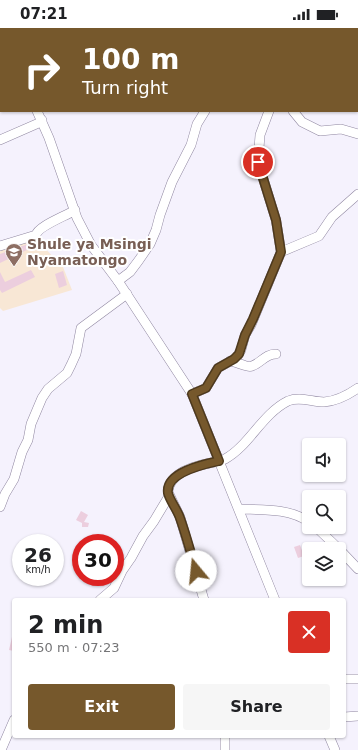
<!DOCTYPE html>
<html lang="en">
<head>
<meta charset="utf-8">
<style>
	:root { --surface:#fff; --page:#f6f6f6; --text:#202124; --muted:#757577; --accent:#76582c }
	body { margin:0; font-family:"DejaVu Sans",sans-serif; background:var(--page); color:var(--text); height:100vh; display:flex; flex-direction:column; font-size:15px; white-space:nowrap }
	* { box-sizing:border-box; margin:0 }
	p { font-size:13px; color:var(--muted) }
	.icon { flex:none; width:22px; height:22px; fill:none; stroke:currentColor; stroke-width:2; stroke-linecap:round; stroke-linejoin:round }
	.map { position:relative; flex:1; overflow:hidden }
	.panel { position:absolute; left:12px; top:570px; width:334px; height:140px; display:flex; flex-direction:column; background:var(--surface); border-radius:4px; box-shadow:0 1px 3px #0004 }
	.panel>* { flex:none }
	.banner { position:absolute; left:0px; top:0px; width:358px; height:84px; box-shadow:0 1px 3px #0004; background:#76582c; color:#fff; overflow:hidden }
	.tools { position:absolute; left:302px; top:410px; display:grid; gap:8px }
	.tools a { display:grid; place-items:center; width:44px; height:44px; border-radius:4px; background:var(--surface); box-shadow:0 1px 3px #0004; font-size:20px }
	.speed { position:absolute; left:12px; top:506px; display:flex; gap:8px; font-size:20px; font-weight:700; text-align:center }
	.speed>* { display:grid; place-content:center; width:52px; height:52px; border-radius:50%; background:var(--surface); box-shadow:0 1px 3px #0004; line-height:1 }
	.speed small { font-size:10px; font-weight:400 }
	.speed .limit { border:6px solid #d22; background:#fff; color:#111 }
	.pin { position:absolute; display:grid; place-items:center; width:34px; height:34px; color:#fff; margin:-17px; border:2px solid #fff; border-radius:50%; box-shadow:0 1px 4px #0007 }
	.me { position:absolute; width:44px; margin:-22px; rotate:343deg; stroke-linejoin:round; filter:drop-shadow(0 0 3px #0008) }
	.turn { display:flex; align-items:center; gap:14px; height:84px; padding:0 16px; font-size:18px }
	.turn .icon { width:52px; height:52px; stroke-width:2.5 }
	.turn b { display:block; font-size:28px; line-height:34px }
	.round { display:grid; place-items:center; flex:none; width:42px; height:42px; border-radius:4px; background:var(--page) }
	.overview { display:flex; align-items:center; justify-content:space-between; height:68px; padding:0 16px }
	h1 { font-size:24px; font-weight:800; line-height:30px }
	.primary-button { display:flex; gap:8px; margin-top:auto; padding:8px 16px }
	.primary-button a { flex:1; height:46px; border-radius:4px; background:var(--accent); color:#fff; font-size:16px; font-weight:800; line-height:46px; text-align:center }
	.primary-button a+a { background:var(--page); color:var(--text) }
	.status { display:flex; justify-content:space-between; align-items:center; height:28px; padding:0 20px; background:var(--surface); direction:ltr }
	.status svg { height:11px; fill:currentColor }
	.map>svg:first-child { display:block }
	.education { fill:#f8e7d5 }
	.building { fill:#eccede }
	.lines { fill:none; stroke-linecap:round; stroke-linejoin:round }
	.minor-casing { stroke:#9087a1; stroke-width:10 }
	.minor { stroke:#fff; stroke-width:9 }
	.route-casing { stroke:#4d391d; stroke-width:10 }
	.route { stroke:#76582c; stroke-width:7 }
	.labels { text-anchor:middle; stroke-width:4; stroke-linejoin:round; paint-order:stroke }
	.education-label { font-size:14px; font-weight:bold; fill:#785e54; stroke:#fff; text-anchor:start }
</style>
</head>
<body>
<div class="status"><b>07:21</b><svg viewBox="0 0 49 12"><path d="M0 12V9h3v3zM5 12V6h3v6zM10 12V3h3v9zM15 12V0h3v12zM26 1h20v11H26zM47 4h2v5h-2z"/></svg></div>
<div class="map">
<svg width="358" height="722" viewBox="0 0 358 722">
	<rect width="100%" height="100%" fill="#f5f2fd"/>
	<path class="education" d="M34 209 63 239 72 262 3 283 0 280V220Z"/>
	<g class="building">
		<path d="M31 215 33 219 0 235V226Z"/>
		<path d="M31 242 35 249 2 265 0 262V244L5 254Z"/>
		<path d="M63 243 67 257 59 260 55 246Z"/>
		<path d="M81 483 88 487 84 494 89 495 88 499H82V495L76 492Z"/>
		<path d="M300 517 304 528 298 530 294 519Z"/>
		<path d="M12 609H14V623L9 622Z"/>
	</g>
	<g class="lines">
		<defs>
			<g id="minor">
				<path d="M197 0 201 1"/>
				<path d="M44 1 46 0"/>
				<path d="M238 1V0"/>
				<path d="M0 21 1 23"/>
				<path d="M37 83 49 110 77 190 91 217 118 253 192 366 275 572"/>
				<path d="M293 83 302 94 320 103 341 101 358 106"/>
				<path d="M0 112 41 94 42 92"/>
				<path d="M0 218 36 207C38 198 66 188 75 182"/>
				<path d="M281 224 319 208 332 189 358 166"/>
				<path d="M118 253 130 244 139 232 150 216 156 202 160 187 172 154 191 117 197 96 205 83"/>
				<path d="M230 333C237 334 248 340 252 338 261 335 265 326 276 326"/>
				<path d="M192 366 206 360 218 340 236 330 241 322 245 307 251 297 281 224 276 192 258 134 260 107 269 83"/>
				<path d="M0 479 5 466 14 451 22 424 28 412 31 396 42 370 48 361 67 345 71 337 76 326 81 300 127 266"/>
				<path d="M239 481C262 482 289 480 309 494"/>
				<path d="M316 499 339 521"/>
				<path d="M339 521 358 541"/>
				<path d="M100 572 114 560 122 543 131 530 143 508 154 493 169 468"/>
				<path d="M204 572 180 489 168 464C169 445 194 438 210 435 215 434 220 434 225 431 249 418 262 386 288 373 300 368 312 374 324 374 337 373 348 367 358 360"/>
				<path d="M344 651H358"/>
				<path d="M344 689 358 688"/>
				<path d="M225 708V722"/>
				<path d="M329 708 335 722"/>
				<path d="M1 722 14 692"/>
			</g>
		</defs>
		<use href="#minor" class="minor-casing"/>
		<use href="#minor" class="minor"/>
	</g>
	<g class="lines">
		<defs>
			<path id="route" d="M196 543C191 525 186 507 180 490 177 481 170 473 168 465 165 444 205 436 219 433L192 366 206 360 218 340 234 331 239 326 245 307 253 291 281 224 276 192 258 134"/>
		</defs>
		<use href="#route" class="route-casing"/>
		<use href="#route" class="route"/>
	</g>
	<defs>
		<symbol id="school-pin" viewBox="-11 -11 22 30"><path d="M0 17L-7.5 6A9.5 9.5 0 1 1 7.5 6Z" fill="#8d6e63" stroke="#fff"/><path d="M0-5L7-2L0 1L-7-2ZM-4 1L0 2.5L4 1V4Q0 6-4 4Z" fill="#fff"/></symbol>
	</defs>
	<g fill-rule="evenodd">
		<use href="#school-pin" x="4" y="214" width="20" height="27"/>
	</g>
	<g class="labels">
		<g class="education-label">
			<text x="27" y="221">Shule ya Msingi<tspan x="27" dy="16">Nyamatongo</tspan></text>
		</g>
	</g>
</svg>
<div class="tools">
<a><svg class="icon" aria-label="sound" viewBox="0 0 24 24"><path d="M4 9h4l5-4v14l-5-4H4zM17 9q2 3 0 6"/></svg></a>
<a><svg class="icon" aria-label="search" viewBox="0 0 24 24"><circle cx="10" cy="10" r="6"/><path d="M15 15l6 6"/></svg></a>
<a><svg class="icon" aria-label="layers" viewBox="0 0 24 24"><path d="M12 4l9 5-9 5-9-5zM3 14l9 5 9-5"/></svg></a>
</div>
<div class="speed"><div>26<small>km/h</small></div><div class="limit">30</div></div>
<div class="pin" style="left:258px;top:134px;background:#d93025"><svg class="icon" aria-label="arrive" viewBox="0 0 24 24"><path d="M6 21V4h12l-3 4 3 4H6"/></svg></div>
<svg class="me" style="left:196px;top:543px" viewBox="-20 -20 40 40"><circle r="19" fill="#fff"/><path d="M0-13L10 11 0 6-10 11z" fill="#76582c"/></svg>
<div class="banner">
<div class="turn"><svg class="icon" aria-label="right" viewBox="0 0 24 24"><path d="M7 20v-9h11M14 6l5 5-5 5"/></svg><div><b>100 m</b>Turn right</div></div>
</div>
<section class="panel">
<div class="overview"><div><h1>2 min</h1><p>550 m · 07:23</p></div><a class="round" style="background:#d93025;color:#fff"><svg class="icon" aria-label="close" viewBox="0 0 24 24"><path d="M6 6l12 12M18 6L6 18"/></svg></a></div>
<div class="primary-button"><a>Exit</a><a>Share</a></div>
</section>
</div>
</body>
</html>
